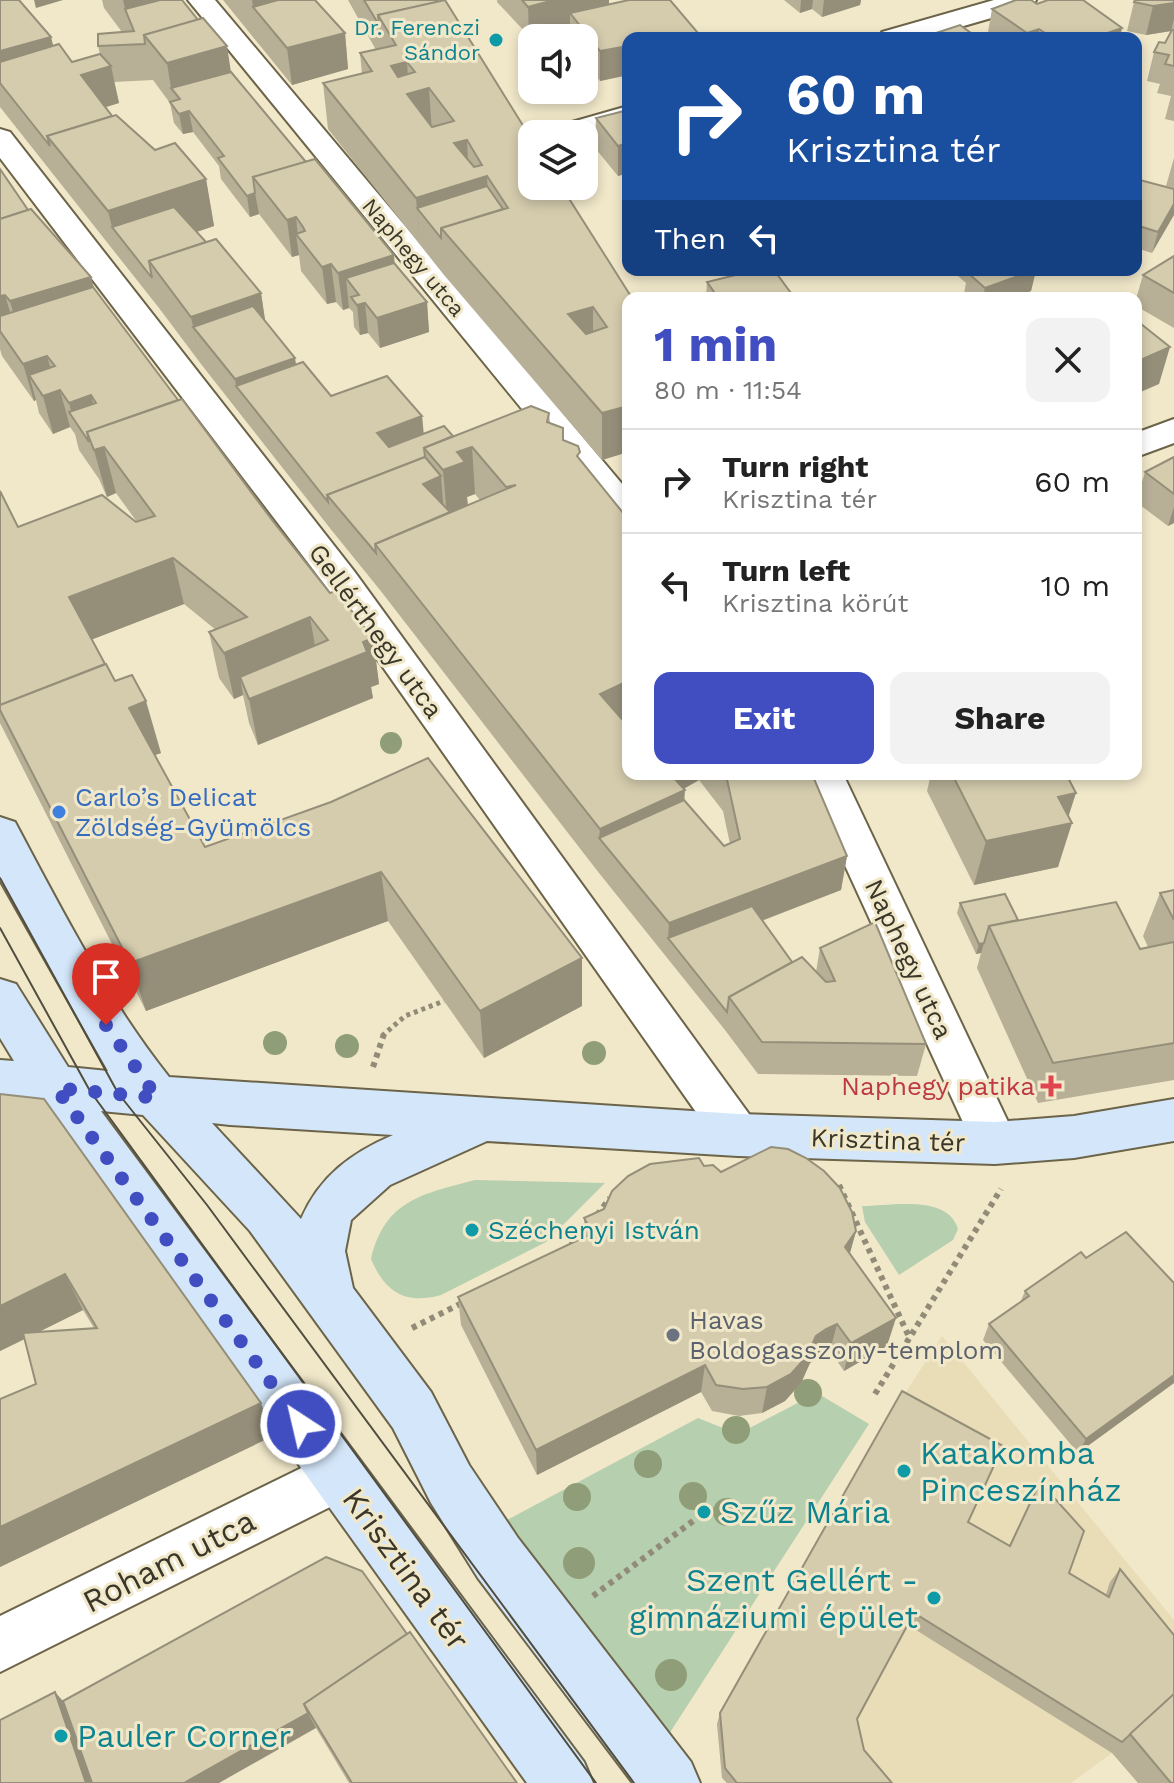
<!DOCTYPE html>
<html lang="en">
<head>
<meta charset="utf-8">
<style>
	:root { --surface:#fff; --page:#f2f2f2; --text:#222; --muted:#767676; --line:#e0e0e0; --accent:#414ec2 }
	body { margin:0; font-family:"Work Sans",sans-serif; background:var(--page); color:var(--text); height:100vh; display:flex; flex-direction:column; font-size:30px; white-space:nowrap }
	* { box-sizing:border-box; margin:0 }
	p { font-size:26px; color:var(--muted) }
	.icon { flex:none; width:44px; height:44px; fill:none; stroke:currentColor; stroke-width:2; stroke-linecap:round; stroke-linejoin:round }
	.map { position:relative; flex:1; overflow:hidden }
	.details { position:absolute; left:622px; top:292px; width:520px; height:488px; display:flex; flex-direction:column; background:var(--surface); border-radius:16px; box-shadow:0 4px 12px #0003 }
	.details>* { flex:none }
	.hud { position:absolute; left:622px; top:32px; width:520px; height:244px; border-radius:16px; box-shadow:0 4px 12px #0003; background:#1a4fa0; color:#fff; overflow:hidden }
	.fabs { position:absolute; left:518px; top:24px; display:grid; gap:16px }
	.fabs a { display:grid; place-items:center; width:80px; height:80px; border-radius:16px; background:var(--surface); box-shadow:0 4px 12px #0003; font-size:40px }
	.pin { position:absolute; display:grid; place-items:center; width:68px; height:68px; color:#fff; margin:-82px -34px; border-radius:50% 50% 50% 0; rotate:-45deg; box-shadow:0 0 8px #0007 }
	.pin .icon { rotate:45deg }
	.me { position:absolute; width:88px; margin:-44px; rotate:325deg; stroke-linejoin:round; filter:drop-shadow(0 0 6px #0008) }
	.turn { display:flex; align-items:center; gap:28px; height:168px; padding:0 32px; font-size:36px }
	.turn .icon { width:104px; height:104px; stroke-width:2.5 }
	.turn b { display:block; font-size:56px; line-height:68px }
	.then { display:flex; align-items:center; height:76px; padding:0 32px; background:#0003; gap:16px; font-size:30px }
	.round { display:grid; place-items:center; flex:none; width:84px; height:84px; border-radius:16px; background:var(--page) }
	.summary { display:flex; align-items:center; justify-content:space-between; height:136px; padding:0 32px }
	h1 { font-size:48px; font-weight:700; line-height:60px; color:var(--accent) }
	.cta { display:flex; gap:16px; margin-top:auto; padding:16px 32px }
	.cta a { flex:1; height:92px; border-radius:16px; background:var(--accent); color:#fff; font-size:32px; font-weight:700; line-height:92px; text-align:center }
	.cta a+a { background:var(--page); color:var(--text) }
	ul { padding:0; list-style:none }
	li { display:flex; align-items:center; gap:24px; height:104px; padding:0 32px; border-top:2px solid var(--line) }
	li div { flex:1 }
	li b { display:block; font-size:30px }
	li em { font-style:normal }
	.map>svg:first-child { display:block }
	.built { fill:#e9ddb7 }
	.green { fill:#b6cfaf }
	.lines { fill:none; stroke-linecap:round; stroke-linejoin:round }
	.street-casing { stroke:#6c6449; stroke-width:4 }
	.secondary-casing { stroke:#6c6449; stroke-width:4 }
	.path-far1 { stroke:#918b77; stroke-width:5; stroke-dasharray:4 4; stroke-linecap:butt }
	.path { stroke:#918b77; stroke-width:6; stroke-dasharray:5 5; stroke-linecap:butt }
	.street { fill:#fff; fill-rule:evenodd }
	.secondary { fill:#d4e7fa; fill-rule:evenodd }
	.tram { stroke:#514d3f; stroke-width:2 }
	.tree { fill:#8f9e78 }
	.wall { fill:#b7af96; fill-rule:evenodd }
	.shaded-wall { fill:#958f7a }
	.building { fill:#d5ccae; stroke:#958f7a; stroke-width:2; fill-rule:evenodd }
	.route { stroke:#414ec2; stroke-width:14; stroke-dasharray:0 25.2 }
	.culture-dot { fill:#0f9aa8; stroke:#f1e8ca; stroke-width:3 }
	.shop-dot { fill:#3f7fe0; stroke:#f1e8ca; stroke-width:3 }
	.health-dot { fill:#e0444e; stroke:#f1e8ca; stroke-width:3 }
	.worship-dot { fill:#6b7280; stroke:#f1e8ca; stroke-width:3 }
	.labels { text-anchor:middle; stroke-width:6; stroke-linejoin:round; paint-order:stroke }
	.far-culture-label { font-size:22px; fill:#0d838f; stroke:#f1e8ca; text-anchor:end }
	.far-street-label { font-size:22px; fill:#39362a; stroke:#f1e8ca }
	.street-label { font-size:26px; fill:#39362a; stroke:#f1e8ca }
	.shop-label { font-size:26px; fill:#366cbe; stroke:#f1e8ca; text-anchor:start }
	.health-label { font-size:26px; fill:#be3a42; stroke:#f1e8ca; text-anchor:end }
	.culture-label { font-size:26px; fill:#0d838f; stroke:#f1e8ca; text-anchor:start }
	.worship-label { font-size:26px; fill:#5b616d; stroke:#f1e8ca; text-anchor:start }
	.near-culture-label { font-size:32px; fill:#0d838f; stroke:#f1e8ca; text-anchor:start }
	.near-street-label { font-size:32px; fill:#39362a; stroke:#f1e8ca }
</style>
</head>
<body>
<div class="map">
<svg width="1174" height="1783" viewBox="0 0 1174 1783">
	<rect width="100%" height="100%" fill="#f1e8ca"/>
	<path class="built" d="M942 1336 1174 1620V1697L1112 1753 1071 1783H727L723 1777 717 1724 897 1406Z"/>
	<g class="green">
		<path d="M475 1180 605 1183 546 1242 441 1295C405 1305 385 1292 371 1259 385 1200 422 1194 475 1180Z"/>
		<path d="M862 1206C891 1206 948 1194 958 1229L953 1240 899 1275 865 1222Z"/>
		<path d="M817 1393 869 1424 669 1734 505 1521 698 1418 738 1434Z"/>
	</g>
	<g class="lines">
		<defs>
			<g id="street">
				<path d="M188 0H215L628 491V526L615 523Z"/>
				<path d="M994 0H1036L1033 6 922 38H878L882 32Z"/>
				<path d="M628 106V124L584 137 546 134 551 128Z"/>
				<path d="M0 129 10 132 354 571 754 1121 761 1135 754 1149 738 1155 722 1149 328 589 0 158Z"/>
				<path d="M1174 419V443L1136 457V433Z"/>
				<path d="M803 774H843L1018 1143 1011 1157 995 1163 979 1157Z"/>
				<path d="M338 1450 356 1458 364 1476 356 1494 0 1672V1616Z"/>
			</g>
			<path id="secondary" d="M0 817 15 822C62 910 107 999 169 1077L738 1114 995 1122 1074 1116 1174 1099V1141L1074 1158 995 1164 738 1156 487 1141 390 1185 351 1220 345 1251 353 1288 431 1392 469 1465 518 1538 691 1762 700 1783H633L478 1578 431 1503 393 1428 250 1231 143 1115 101 1111 584 1762 593 1783H527L41 1105 0 1100V1060L14 1061 0 1038V979L16 984 68 1067 108 1071 0 880ZM212 1123 230 1125 393 1135C351 1153 320 1176 301 1219Z"/>
		</defs>
		<use href="#street" class="street-casing"/>
		<use href="#secondary" class="secondary-casing"/>
		<path class="path-far1" d="M382 1036 405 1016 444 1001"/>
		<g class="path">
			<path d="M373 1067 384 1034"/>
			<path d="M839 1185 910 1339"/>
			<path d="M597 1215 610 1198"/>
			<path d="M571 1245 588 1225"/>
			<path d="M412 1328 464 1302"/>
			<path d="M875 1394 1001 1189"/>
			<path d="M763 1502 790 1520"/>
			<path d="M593 1596 697 1518"/>
		</g>
		<use href="#street" class="street"/>
		<use href="#secondary" class="secondary"/>
		<g class="tram">
			<path d="M0 878 118 1093 207 1205 634 1783"/>
			<path d="M0 928 90 1091 596 1783"/>
		</g>
	</g>
	<g class="tree">
		<circle cx="391" cy="743" r="11"/>
		<circle cx="275" cy="1043" r="12"/>
		<circle cx="347" cy="1046" r="12"/>
		<circle cx="594" cy="1053" r="12"/>
		<circle cx="808" cy="1393" r="14"/>
		<circle cx="736" cy="1430" r="14"/>
		<circle cx="648" cy="1464" r="14"/>
		<circle cx="693" cy="1496" r="14"/>
		<circle cx="577" cy="1497" r="14"/>
		<circle cx="727" cy="1512" r="14"/>
		<circle cx="579" cy="1563" r="16"/>
		<circle cx="671" cy="1675" r="16"/>
	</g>
	<g class="wall">
		<path d="M0 0 51 37 53 46 72 62 100 54 98 46 122 32 104 8 102 0H182L231 72 306 162 394 263 427 302 429 332 380 348 368 333 360 335 354 327 353 312 349 308 343 310 336 302 327 304 301 271 299 255 292 257 259 214 250 217 221 179 219 166 193 132 183 134 174 123 170 103 153 80 114 82 119 103 105 107 112 116 155 150 206 179 214 226 197 232 261 293 265 320 296 365 331 396 422 416 423 434 453 436 549 413 550 423 580 460 628 774H812L847 856 841 890 762 921 792 962 816 972 820 948 926 1044 917 1076 758 1074 725 1030 599 873 380 590 333 532 201 364 159 308 0 107ZM475 494 480 500 468 505 467 497ZM699 780 723 811 730 844 724 846 684 800 683 789Z"/>
		<path d="M223 0H315L345 33 348 69 292 85Z"/>
		<path d="M348 0H438L628 298V452L602 460 444 275 328 129 323 83 362 74 360 53 376 50Z"/>
		<path d="M497 0H609V4L628 38V75L600 81 584 60V38H570V25L529 36 497 2Z"/>
		<path d="M784 0H861L860 5 822 17 812 9 800 13Z"/>
		<path d="M1174 0V121L1165 119 1171 96 1157 93 1160 84 1147 81 1154 52 1165 43 1171 31 1146 35 1127 31 1134 2Z"/>
		<path d="M1037 4 1120 38H987L992 9Z"/>
		<path d="M628 110V173L618 176 595 148 596 118Z"/>
		<path d="M1174 158V188L1166 186Z"/>
		<path d="M0 169 28 210 91 277 93 287 178 400 272 520 330 593 373 638 379 684 371 687 373 698 258 745 249 723 243 695 234 699 219 678 209 632 216 630 184 604 92 639 115 681 161 753 155 755 205 847 331 802 582 1006 484 1058 388 921 146 1011 0 723V491L18 527 137 522 116 493 107 497 99 479 79 450 75 434 70 427 53 434 39 413 36 400 34 401 2 356 0 349Z"/>
		<path d="M1136 179 1174 189 1152 253 1136 248Z"/>
		<path d="M1174 256V328L1136 306V299L1143 275Z"/>
		<path d="M951 270H1036L1031 291 1011 298H968L964 294 966 283Z"/>
		<path d="M707 282 791 293 815 298H706Z"/>
		<path d="M1174 457V523L1168 526 1136 502 1145 472Z"/>
		<path d="M931 774H1066L1069 816 1058 867 974 885 927 791Z"/>
		<path d="M1174 890V1080L1038 1103 977 968 981 953 976 954 957 913 960 903 1018 920 1140 949 1148 947 1143 936 1160 893Z"/>
		<path d="M0 1094 273 1436 0 1567 36 1384 25 1339 0 1351ZM83 1310 94 1328 39 1332Z"/>
		<path d="M704 1166 856 1231 850 1253 887 1346 844 1371 830 1351 819 1357 810 1363 801 1383 785 1401 762 1413 739 1416 712 1411 701 1392 537 1475 461 1325 458 1297 584 1237V1218Z"/>
		<path d="M1086 1258 1174 1283V1383L1078 1453 983 1340 989 1324 1020 1303 1025 1291Z"/>
		<path d="M1040 1482 1069 1573 1106 1594 1110 1582 1120 1569 1174 1783H1138L1112 1753 908 1625 857 1720 864 1750 892 1783H727L722 1778 717 1724 720 1713 968 1522 1009 1546Z"/>
		<path d="M407 1634 517 1783H349L316 1728 63 1701Z"/>
	</g>
	<g class="shaded-wall">
		<path d="M34 0H63L36 8Z"/>
		<path d="M123 0H179L134 31 125 9Z"/>
		<path d="M252 0H315L253 7Z"/>
		<path d="M554 0H609V15L570 13V25L529 36 528 7Z"/>
		<path d="M801 0H813L812 9 800 13Z"/>
		<path d="M824 0H861L860 5 822 17Z"/>
		<path d="M1174 3V19L1171 31 1146 35 1153 6Z"/>
		<path d="M1122 28 1120 38H1093Z"/>
		<path d="M1039 29 1038 38H1026L1027 33Z"/>
		<path d="M345 33 348 69 292 85 287 48Z"/>
		<path d="M698 33V38H671Z"/>
		<path d="M51 37 62 83H0V51Z"/>
		<path d="M227 46 234 92 180 99 171 88 167 63Z"/>
		<path d="M628 46V75L600 81V51Z"/>
		<path d="M407 62 409 94 429 88 432 134 411 141 391 66Z"/>
		<path d="M111 66 119 103 90 112 81 75Z"/>
		<path d="M189 111 193 132 183 134 179 114Z"/>
		<path d="M467 140 469 182 487 176 489 223 441 228 417 208 420 245 416 198 454 143Z"/>
		<path d="M628 143V173L618 176V146Z"/>
		<path d="M206 179 214 226 132 253 112 227 108 211Z"/>
		<path d="M255 193 259 214 250 217 247 196Z"/>
		<path d="M1174 204V215L1152 253 1158 232Z"/>
		<path d="M296 217 298 237 296 234 299 255 292 257 287 220Z"/>
		<path d="M394 255 397 293 365 303 368 333 360 335 357 305 359 295 346 278 349 308 343 310 338 273Z"/>
		<path d="M331 264 336 302 327 304 322 267Z"/>
		<path d="M1036 270 1031 291 1011 298H983L985 288Z"/>
		<path d="M91 277 103 324 23 348 10 301Z"/>
		<path d="M261 293 268 340 193 327 201 364 191 317Z"/>
		<path d="M5 295 19 342 0 331V296Z"/>
		<path d="M427 302 429 332 380 348 377 318Z"/>
		<path d="M593 307V354L568 314Z"/>
		<path d="M1170 347 1159 384 1136 394V362Z"/>
		<path d="M47 356 57 391 60 390 70 427 53 434 43 396 29 375 36 400 34 401 23 364Z"/>
		<path d="M295 358 301 395 236 386 235 379Z"/>
		<path d="M91 395 101 433 73 419 69 403Z"/>
		<path d="M628 406V452L602 460V413Z"/>
		<path d="M422 416 425 446 381 463 377 433Z"/>
		<path d="M104 447 116 493 107 497 94 450Z"/>
		<path d="M472 447 475 494 467 497 468 509 447 517 443 470 435 460Z"/>
		<path d="M441 476 444 513 352 525 427 482Z"/>
		<path d="M1174 507V523L1168 526Z"/>
		<path d="M173 558 184 604 83 643 69 597Z"/>
		<path d="M310 617 318 663 240 677 243 695 234 699 224 653Z"/>
		<path d="M373 638 379 684 371 687 373 698 258 745 249 699Z"/>
		<path d="M628 681V726L600 694Z"/>
		<path d="M146 701 161 753 143 759 129 708Z"/>
		<path d="M657 774H699V780L666 799 685 790 682 835 599 838 600 829Z"/>
		<path d="M1076 793 1066 824 1072 823 1058 867 974 885 986 841 1058 797Z"/>
		<path d="M847 856 841 890 679 952 668 938 667 957 669 923Z"/>
		<path d="M381 872 388 921 146 1011 130 963Z"/>
		<path d="M984 943 981 953 976 954 979 944Z"/>
		<path d="M582 958V1006L484 1058 480 1011Z"/>
		<path d="M856 1231 848 1260 845 1247Z"/>
		<path d="M65 1274 83 1310 0 1351V1306Z"/>
		<path d="M896 1318 887 1346 844 1371 851 1343Z"/>
		<path d="M837 1324 830 1351 810 1363 801 1383 785 1401 762 1413 767 1387 816 1336Z"/>
		<path d="M705 1365 701 1392 537 1475 536 1450Z"/>
		<path d="M1174 1375V1383L1078 1453 1086 1439Z"/>
		<path d="M261 1403 273 1436 0 1567V1527Z"/>
		<path d="M55 1692 76 1716 99 1783H86Z"/>
		<path d="M308 1713 316 1728 219 1783H184Z"/>
	</g>
	<g class="building">
		<path d="M0 0H19L51 37 0 51Z"/>
		<path d="M160 0H182L198 20 144 35 145 44 98 46V34L134 31 125 9Z"/>
		<path d="M278 0H315L345 33 287 48 253 7Z"/>
		<path d="M364 0H438L439 2 378 15 379 25Z"/>
		<path d="M445 0 532 140V186H561L632 298H628V406L602 413 441 228 508 208 487 176 416 198 323 83 372 71 360 53 396 45 378 15ZM407 62 415 72 398 77 391 66ZM429 88 454 121 432 127 407 94ZM467 140 482 165 474 167 454 143ZM593 307 607 327 586 334 568 314Z"/>
		<path d="M522 0H554L528 7Z"/>
		<path d="M629 0H670L698 33 671 38H628V46L600 51 570 13Z"/>
		<path d="M1016 0H1031L1037 4 1048 0H1083L1122 28 1093 38H1053L1039 29 1027 33 992 9Z"/>
		<path d="M1135 0H1174V3L1153 6 1134 2Z"/>
		<path d="M203 18 227 46 167 63 144 35Z"/>
		<path d="M960 25 978 38H921Z"/>
		<path d="M1172 30H1174V66L1165 64 1169 55 1154 52 1159 42 1165 43Z"/>
		<path d="M59 44 72 62 100 54 111 66 81 75 112 116 47 136 50 146 0 83V62Z"/>
		<path d="M231 72 306 162 253 177 255 193 247 196 218 158 224 156 189 111 179 114 170 102 180 99 171 88Z"/>
		<path d="M628 110V143L618 146 596 118Z"/>
		<path d="M116 115 155 150 175 143 206 179 108 211 47 136Z"/>
		<path d="M315 159 394 255 338 273 331 264 322 267 296 234 305 231 303 227 296 217 287 220 253 177Z"/>
		<path d="M0 169 28 210 0 219Z"/>
		<path d="M1136 179 1174 189V204L1158 232 1136 225Z"/>
		<path d="M487 186 503 209 441 228V238L417 208Z"/>
		<path d="M174 207 206 242 149 261 152 278 112 227Z"/>
		<path d="M31 209 91 277 10 301 5 295 0 296V219Z"/>
		<path d="M216 239 261 293 191 317 149 261Z"/>
		<path d="M1174 256V293L1143 275Z"/>
		<path d="M394 263 427 302 377 318 365 303 357 305 351 297 359 295 346 278Z"/>
		<path d="M756 270H774L791 293 815 295V298H708L717 296 707 282Z"/>
		<path d="M977 270H1035L985 288 968 273Z"/>
		<path d="M93 287 178 400 87 432 89 442 69 412 96 403 91 395 69 403 60 390 43 396 29 375 55 366 47 356 23 364 0 331V316Z"/>
		<path d="M253 306 295 358 235 379 193 327Z"/>
		<path d="M1136 320 1170 347 1136 362Z"/>
		<path d="M303 362 331 396 387 376 422 416 377 433 389 447 444 426 453 436 424 448 425 457 327 495 328 502 236 386Z"/>
		<path d="M182 399 272 520 330 593 336 591 373 638 363 642 367 652 249 699 240 677 328 640 310 617 224 653 209 632 247 617 173 558 69 597 105 664 0 705V491L18 527 102 495 136 522 155 516 104 447 94 450 87 432Z"/>
		<path d="M531 406 549 413 547 422 563 428V440L578 446 580 452 577 456 628 519V681L600 694 628 726V774H670L685 790 600 829 375 544 516 485 506 487 472 447 457 452 465 462 443 470 424 448Z"/>
		<path d="M425 457 441 476 423 484 450 512 375 544 376 553 327 495Z"/>
		<path d="M1174 457V494L1145 472Z"/>
		<path d="M106 664 115 681 132 675 146 701 129 708 205 847 331 802 428 758 582 958 480 1011 381 872 130 963 0 710V705Z"/>
		<path d="M729 774H812L847 856 669 923 599 838 684 800 724 846 740 839 726 775Z"/>
		<path d="M952 774H1066L1076 793 1058 797 1072 823 986 841Z"/>
		<path d="M1174 890V920L1160 893Z"/>
		<path d="M1005 894 1018 920 989 926 984 943 979 944 960 903Z"/>
		<path d="M1116 902 1140 949 1174 942V1043L1053 1063 989 926Z"/>
		<path d="M752 906 792 962 729 997 727 1012 668 938Z"/>
		<path d="M875 922 926 1044 762 1042 729 997 802 957 826 982 835 981 820 948Z"/>
		<path d="M0 1094 44 1099 261 1403 0 1527V1399L36 1384 23 1333 97 1328 65 1274 0 1306Z"/>
		<path d="M771 1147 788 1149 806 1158 824 1171 840 1188 852 1212 856 1231 845 1247 896 1318 851 1343 837 1324 826 1329 816 1336 807 1356 791 1374 767 1387 743 1389 716 1385 705 1365 536 1450 458 1297 593 1233 584 1218 604 1209 612 1191 628 1176 650 1164 699 1158 704 1166 713 1165 721 1172Z"/>
		<path d="M1126 1232 1174 1283V1375L1086 1439 989 1324 1029 1296 1025 1291 1081 1252 1086 1258Z"/>
		<path d="M902 1391 1003 1446 968 1522 1010 1546 1040 1482 1084 1531 1069 1573 1109 1597 1120 1569 1174 1635V1694L1122 1742 914 1613 857 1719 864 1750 892 1783H737L725 1768 720 1713Z"/>
		<path d="M326 1557 362 1571 407 1634 304 1704 308 1713 184 1783H92L63 1701Z"/>
		<path d="M410 1632 517 1783H352L304 1704Z"/>
		<path d="M55 1692 86 1783H0V1720Z"/>
		<path d="M1174 1694V1783H1171L1130 1734Z"/>
	</g>
	<g class="lines">
		<path class="route" d="M106 1025 157 1098 56 1088 301 1424"/>
	</g>
	<g class="culture-dot">
		<circle cx="496" cy="40" r="8"/>
		<circle cx="472" cy="1230" r="8"/>
		<circle cx="904" cy="1471" r="8"/>
		<circle cx="704" cy="1512" r="8"/>
		<circle cx="934" cy="1598" r="8"/>
		<circle cx="61" cy="1736" r="8"/>
	</g>
	<circle class="shop-dot" cx="59" cy="812" r="8"/>
	<path class="health-dot" d="M1047 1074h8v8h8v8h-8v8h-8v-8h-8v-8h8z"/>
	<circle class="worship-dot" cx="673" cy="1335" r="8"/>
	<g class="labels">
		<g class="far-culture-label">
			<text x="480" y="35">Dr. Ferenczi<tspan x="480" dy="25">Sándor</tspan></text>
		</g>
		<g class="far-street-label">
			<text transform="translate(414 257) rotate(50)" y="8">Naphegy utca</text>
		</g>
		<g class="street-label">
			<text transform="translate(376 631) rotate(54)" y="9">Gellérthegy utca</text>
			<text transform="translate(909 959) rotate(65)" y="9">Naphegy utca</text>
			<text transform="translate(888 1140) rotate(2)" y="9">Krisztina tér</text>
		</g>
		<g class="shop-label">
			<text x="75" y="806">Carlo’s Delicat<tspan x="75" dy="30">Zöldség-Gyümölcs</tspan></text>
		</g>
		<g class="health-label">
			<text x="1035" y="1095">Naphegy patika</text>
		</g>
		<g class="culture-label">
			<text x="488" y="1239">Széchenyi István</text>
		</g>
		<g class="worship-label">
			<text x="689" y="1329">Havas<tspan x="689" dy="30">Boldogasszony-templom</tspan></text>
		</g>
		<g class="near-culture-label">
			<text x="920" y="1464">Katakomba<tspan x="920" dy="37">Pinceszínház</tspan></text>
			<text x="720" y="1523">Szűz Mária</text>
			<text x="918" y="1591" text-anchor="end">Szent Gellért -<tspan x="918" dy="37">gimnáziumi épület</tspan></text>
			<text x="77" y="1747">Pauler Corner</text>
		</g>
		<g class="near-street-label">
			<text transform="translate(169 1561) rotate(-27)" y="11">Roham utca</text>
			<text transform="translate(406 1569) rotate(54)" y="11">Krisztina tér</text>
		</g>
	</g>
</svg>
<div class="fabs">
<a><svg class="icon" aria-label="sound" viewBox="0 0 24 24"><path d="M4 9h4l5-4v14l-5-4H4zM17 9q2 3 0 6"/></svg></a>
<a><svg class="icon" aria-label="layers" viewBox="0 0 24 24"><path d="M12 4l9 5-9 5-9-5zM3 14l9 5 9-5"/></svg></a>
</div>
<div class="pin" style="left:106px;top:1025px;background:#d93025"><svg class="icon" aria-label="arrive" viewBox="0 0 24 24"><path d="M6 21V4h12l-3 4 3 4H6"/></svg></div>
<svg class="me" style="left:301px;top:1424px" viewBox="-20 -20 40 40"><circle r="17" fill="#414ec2" stroke="#fff" stroke-width="3"/><path d="M0-11L8 9 0 5-8 9z" fill="#fff"/></svg>
<div class="hud">
<div class="turn"><svg class="icon" aria-label="right" viewBox="0 0 24 24"><path d="M7 20v-9h11M14 6l5 5-5 5"/></svg><div><b>60 m</b>Krisztina tér</div></div>
<div class="then">Then<svg class="icon" aria-label="left" viewBox="0 0 24 24"><path d="M17 20v-9H6M10 6l-5 5 5 5"/></svg></div>
</div>
<section class="details">
<div class="summary"><div><h1>1 min</h1><p>80 m · 11:54</p></div><a class="round"><svg class="icon" aria-label="close" viewBox="0 0 24 24"><path d="M6 6l12 12M18 6L6 18"/></svg></a></div>
<ul>
<li><svg class="icon" aria-label="right" viewBox="0 0 24 24"><path d="M7 20v-9h11M14 6l5 5-5 5"/></svg><div><b>Turn right</b><p>Krisztina tér</p></div><em>60 m</em></li>
<li><svg class="icon" aria-label="left" viewBox="0 0 24 24"><path d="M17 20v-9H6M10 6l-5 5 5 5"/></svg><div><b>Turn left</b><p>Krisztina körút</p></div><em>10 m</em></li>
</ul>
<div class="cta"><a>Exit</a><a>Share</a></div>
</section>
</div>
</body>
</html>
